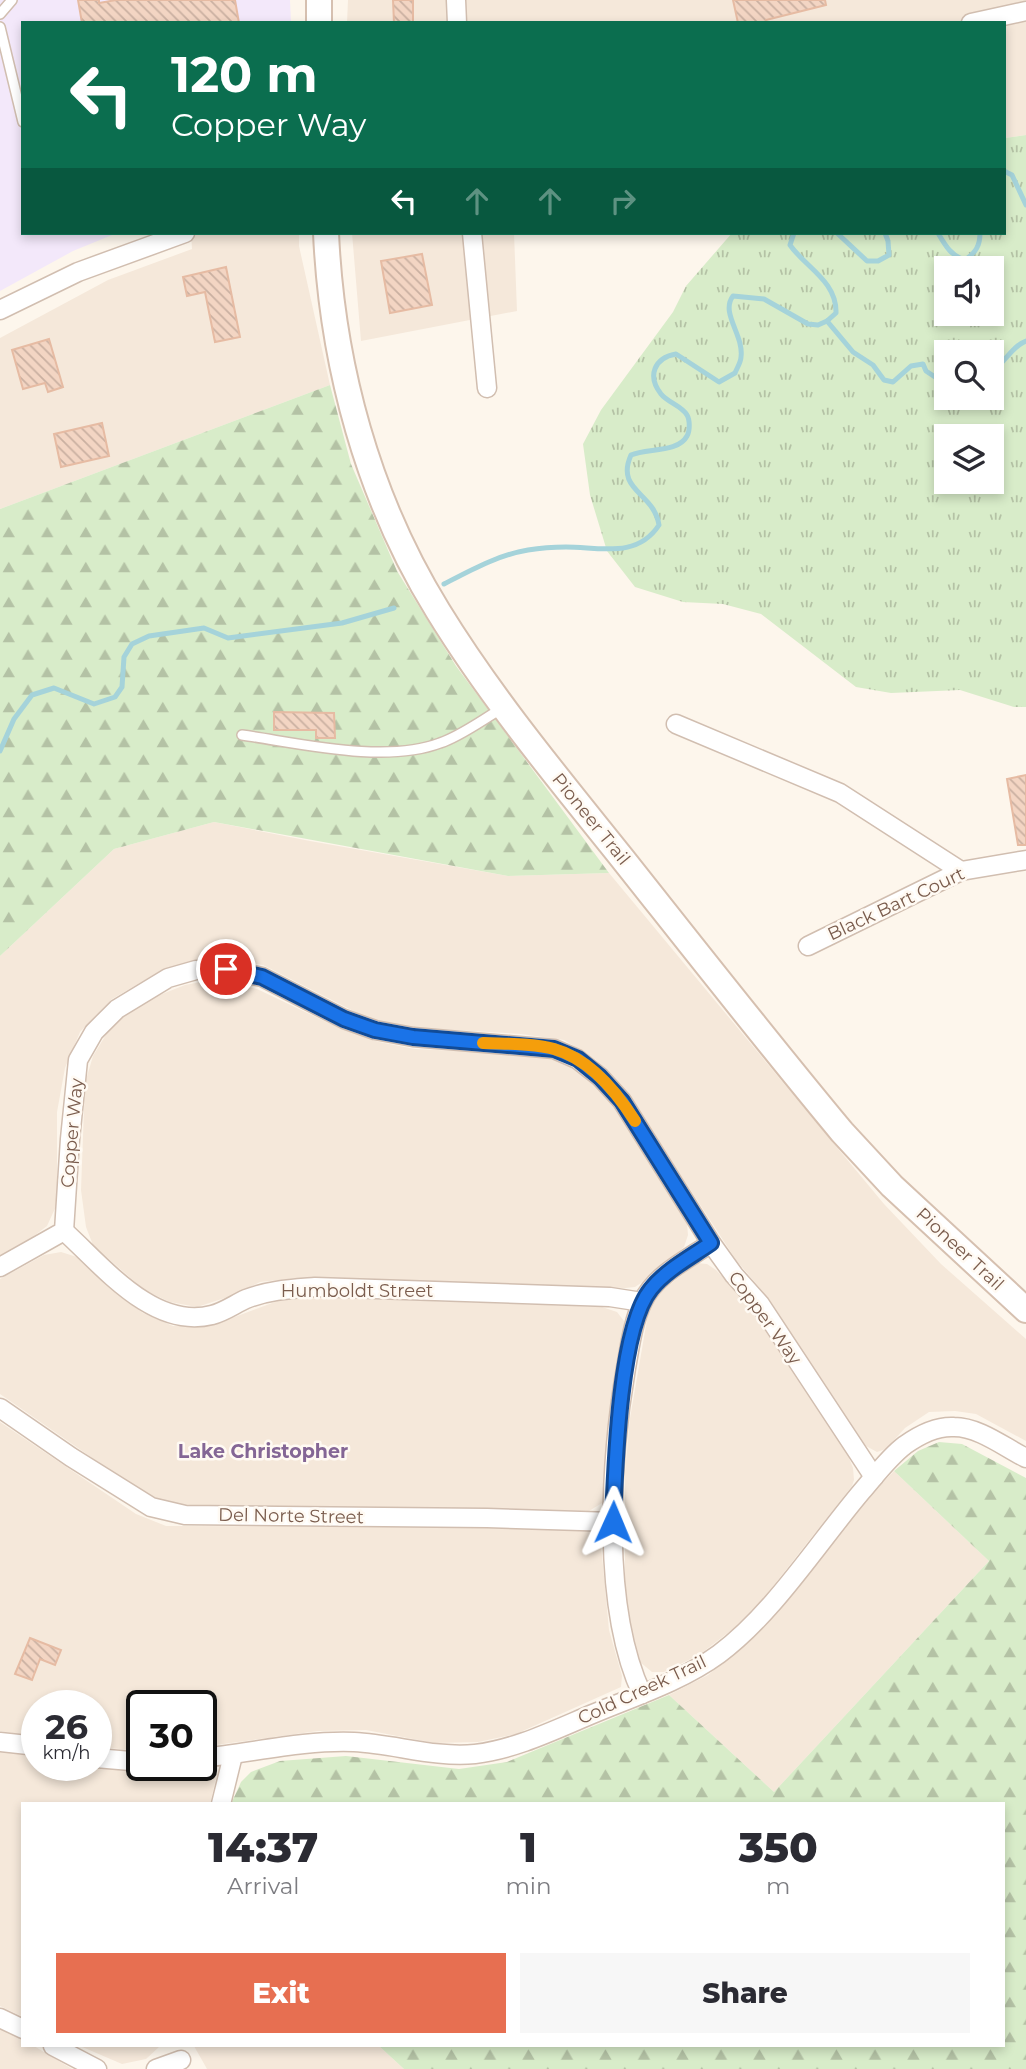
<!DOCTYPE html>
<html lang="en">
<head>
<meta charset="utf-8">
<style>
	:root { --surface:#fff; --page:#f7f7f7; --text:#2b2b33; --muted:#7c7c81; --accent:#e76f51 }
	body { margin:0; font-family:Montserrat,sans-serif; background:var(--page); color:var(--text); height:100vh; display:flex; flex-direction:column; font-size:26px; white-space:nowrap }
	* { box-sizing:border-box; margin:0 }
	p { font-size:23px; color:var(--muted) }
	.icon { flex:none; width:38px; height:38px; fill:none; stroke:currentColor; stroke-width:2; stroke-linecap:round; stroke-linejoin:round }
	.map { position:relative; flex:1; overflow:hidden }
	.sheet { position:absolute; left:21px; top:1802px; width:984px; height:245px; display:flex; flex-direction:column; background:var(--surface); border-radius:0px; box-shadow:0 4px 10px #0003 }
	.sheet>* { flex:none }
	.guide { position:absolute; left:21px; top:21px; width:985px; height:214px; border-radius:0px; box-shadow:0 4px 10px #0003; background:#0b6e4f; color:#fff; overflow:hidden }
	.tools { position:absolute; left:934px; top:256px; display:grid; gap:14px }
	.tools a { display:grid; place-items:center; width:70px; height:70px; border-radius:0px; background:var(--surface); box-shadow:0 4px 10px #0003; font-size:35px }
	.speed { position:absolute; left:21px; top:1690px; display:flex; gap:14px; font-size:35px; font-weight:700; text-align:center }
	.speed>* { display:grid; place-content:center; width:91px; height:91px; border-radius:50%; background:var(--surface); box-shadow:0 4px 10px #0003; line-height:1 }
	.speed small { font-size:18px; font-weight:400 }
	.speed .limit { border:4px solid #111; border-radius:10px; background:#fff; color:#111 }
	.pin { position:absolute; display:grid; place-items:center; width:60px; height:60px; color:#fff; margin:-30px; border:4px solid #fff; border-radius:50%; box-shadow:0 2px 7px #0007 }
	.me { position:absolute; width:77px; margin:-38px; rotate:1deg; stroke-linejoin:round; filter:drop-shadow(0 0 5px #0008) }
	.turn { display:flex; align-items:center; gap:24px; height:147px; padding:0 35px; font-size:32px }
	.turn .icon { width:91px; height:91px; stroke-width:2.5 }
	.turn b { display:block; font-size:49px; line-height:60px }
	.lanes { display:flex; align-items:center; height:66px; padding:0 35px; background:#0003; justify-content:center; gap:35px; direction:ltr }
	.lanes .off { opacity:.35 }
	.eta { display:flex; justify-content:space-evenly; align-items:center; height:119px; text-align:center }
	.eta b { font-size:42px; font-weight:800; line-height:49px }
	.primary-button { display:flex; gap:14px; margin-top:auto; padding:14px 35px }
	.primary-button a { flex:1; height:80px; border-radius:0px; background:var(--accent); color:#fff; font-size:28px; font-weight:800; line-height:80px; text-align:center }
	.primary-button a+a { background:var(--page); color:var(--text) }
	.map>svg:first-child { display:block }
	.residential { fill:#f5e8da }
	.education { fill:#f3e8fa }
	.grass { fill:url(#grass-tufts); fill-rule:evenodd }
	.forest { fill:url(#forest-firs) }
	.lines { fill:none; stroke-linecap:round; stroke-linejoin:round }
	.stream { stroke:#a5d3da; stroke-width:5 }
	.building { fill:url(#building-back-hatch); stroke:#e6bba3; stroke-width:2 }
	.service-casing { stroke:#d1beb0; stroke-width:12 }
	.minor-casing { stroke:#d1beb0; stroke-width:21 }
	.secondary-casing { stroke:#d6c0b0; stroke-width:28 }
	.service { stroke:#fff; stroke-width:9 }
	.minor { stroke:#fff; stroke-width:18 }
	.secondary { stroke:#fff; stroke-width:24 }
	.route-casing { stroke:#114b97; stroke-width:18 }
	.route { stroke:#1a73e8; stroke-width:12 }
	.slow { stroke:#f59e0b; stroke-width:12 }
	.labels { text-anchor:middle; stroke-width:5; stroke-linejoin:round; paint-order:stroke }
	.street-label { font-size:18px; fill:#7a5c4d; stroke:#fffaf3 }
	.neighbourhood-label { font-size:19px; font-weight:bold; fill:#846695; stroke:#fffaf3 }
</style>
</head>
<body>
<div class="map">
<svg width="1026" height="2069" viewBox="0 0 1026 2069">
	<defs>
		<pattern id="grass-tufts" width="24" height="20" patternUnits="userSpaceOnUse" patternTransform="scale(1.75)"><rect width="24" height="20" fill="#d8ecc9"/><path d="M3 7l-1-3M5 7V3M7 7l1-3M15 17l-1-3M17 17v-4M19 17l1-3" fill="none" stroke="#b4c2a5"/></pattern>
		<pattern id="forest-firs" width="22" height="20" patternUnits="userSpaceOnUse" patternTransform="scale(1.75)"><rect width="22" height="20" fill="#d8ecc9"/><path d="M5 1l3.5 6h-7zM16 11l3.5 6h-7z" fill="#b4c2a5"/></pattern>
		<pattern id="building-back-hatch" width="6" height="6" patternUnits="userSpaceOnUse" patternTransform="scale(1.75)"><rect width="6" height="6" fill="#f3d5c3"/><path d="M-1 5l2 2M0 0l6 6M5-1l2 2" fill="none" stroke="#cab0a1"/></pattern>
	</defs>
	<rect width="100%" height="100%" fill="#fdf6ec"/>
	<g class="residential">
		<path d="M348 0H1026V135L1005 138 1004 23H347Z"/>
		<path d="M191 233H299V246L330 385 0 509V338L108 280 192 249Z"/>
		<path d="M352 233H514L517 311 361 341Z"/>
		<path d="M214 822 310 841 508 876 609 873 884 1204 941 1264 1026 1339V1441L976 1414 955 1411 929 1412 905 1428 886 1449 877 1452 866 1446 851 1427 769 1299 736 1260 626 1091 596 1060 564 1040 521 1034 403 1027 371 1020 263 965 215 957 162 970 112 999 80 1032 65 1068 57 1112V1204L47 1226 21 1246 0 1257V956L114 849Z"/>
		<path d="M211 980 257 989 339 1028 379 1042 415 1049 529 1054 558 1060 582 1074 605 1094 621 1116 687 1224 688 1235 684 1247 647 1279 635 1287 625 1288 297 1278 260 1282 231 1296 197 1307 170 1302 144 1290 93 1245 86 1227 81 1190 85 1083 93 1056 107 1033 126 1014 152 998 185 985Z"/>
		<path d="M61 1252 77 1257 123 1299 143 1313 173 1326H202L224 1321 283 1299 308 1297 602 1307 617 1312 624 1321 625 1333 606 1491 602 1503 589 1511 201 1506 169 1503 140 1491 0 1394V1279L44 1255Z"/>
		<path d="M697 1263 707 1264 716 1270 758 1315 846 1450 853 1468 854 1480 852 1486 763 1599 733 1629 699 1655 664 1672H652L640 1662 630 1632 625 1589V1472L630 1418 648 1314 655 1299 668 1286Z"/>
		<path d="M0 1422 136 1514 166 1526 585 1527 598 1533 601 1545 609 1630 622 1676 621 1687 516 1734 478 1742 434 1743 366 1730 318 1731 201 1747V1706H142V1751L96 1747V1706H37V1737L0 1731Z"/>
		<path d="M894 1471 989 1561 774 1792 669 1695 708 1675 750 1641 859 1507Z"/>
		<path d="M0 1751 37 1755V1766H92L137 1773 203 1765 215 1768 217 1774 210 1804H23V2017L0 2006Z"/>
		<path d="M0 2028 23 2040V2046H34L72 2069H0Z"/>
		<path d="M80 2046H160L146 2059 122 2064Z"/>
		<path d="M194 2046H379L404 2069H207Z"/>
	</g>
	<path class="education" d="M0 0H290L291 23H23V233H117L73 251 0 291Z"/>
	<path class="grass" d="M1026 135V707H1014L960 690 891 693 856 687 761 614 723 604 683 602 635 587 607 551 590 495 583 444 601 410 673 312 686 286 732 233H1004L1005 138ZM947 268H992V313H947ZM947 352H992V397H947ZM947 436H992V481H947Z"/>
	<g class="forest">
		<path d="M330 385 351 464 397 571 456 666 609 873 508 876 214 822 114 849 0 956V509Z"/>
		<path d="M939 1442 962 1444 1026 1478V2069H404L379 2046H1003V1804H231L241 1782 251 1772 280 1761 346 1756 459 1769 507 1762 669 1695 774 1792 989 1561 894 1471 918 1451Z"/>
	</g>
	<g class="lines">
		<g class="stream">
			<path d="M1004 171 1012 175 1026 205"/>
			<path d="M837 233 867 261H878L889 255 888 241 885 233"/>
			<path d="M938 233C945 245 951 256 965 260 976 252 980 246 980 233"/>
			<path d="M827 321 853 352 873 365 884 380 893 382 911 366 923 364 926 371 947 385"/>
			<path d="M992 371C1005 363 1012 346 1026 341"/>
			<path d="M444 584C471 570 498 555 528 550 540 548 554 547 566 547 599 547 637 559 659 525 654 492 615 491 631 455 647 448 678 453 687 436 690 431 690 420 687 415 682 406 667 402 661 394 647 376 654 358 676 354L719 382 735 373C737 368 741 362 741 357 744 335 720 313 733 296L764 299 808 324 818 325 827 321 836 313C837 281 805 267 790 245L794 233"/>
			<path d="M0 751 14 719 32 695 54 688 94 704 115 697 122 687 124 657 132 644 149 636 204 628 228 638 342 623 394 608"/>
		</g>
	</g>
	<g class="building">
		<path d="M78 0H99V3L116 0H235L239 23H82Z"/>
		<path d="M393 0H413V23H394Z"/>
		<path d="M733 0H825L826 5 766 20 767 23H738Z"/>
		<path d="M422 254 432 305 390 313 381 261Z"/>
		<path d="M226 267 240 337 215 342 205 292 187 296 183 277Z"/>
		<path d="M49 339 63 387 48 392 45 383 23 389 12 350Z"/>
		<path d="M102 423 109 456 61 467 54 434Z"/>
		<path d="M274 712 334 713 335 738H316V730H274Z"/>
		<path d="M1026 775V845H1018L1007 779Z"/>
		<path d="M30 1638 61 1650 55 1665 40 1659 32 1680 15 1674Z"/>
	</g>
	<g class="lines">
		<defs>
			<g id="service">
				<path d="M0 14 12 0"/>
				<path d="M0 27 23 122"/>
				<path d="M242 735C299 743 385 764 440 743 461 736 482 720 501 709"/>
			</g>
			<g id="minor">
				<path d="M456 0 457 23"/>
				<path d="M971 23 1026 11"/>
				<path d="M472 233 487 388"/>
				<path d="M0 310 78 272 185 233"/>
				<path d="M676 724 840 793 961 871"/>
				<path d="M808 946 961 871 1026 860"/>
				<path d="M64 1231C103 1266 153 1330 212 1315 224 1312 235 1304 246 1299 269 1290 291 1289 315 1287L610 1297 642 1302"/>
				<path d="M0 1267 64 1231 70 1139 78 1060 94 1032 117 1009 168 978 196 970 226 969 262 977 344 1019 375 1030 413 1037 554 1049 577 1059 600 1077 622 1101 711 1243 734 1275 760 1304 874 1477"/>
				<path d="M0 1408 71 1457 151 1507 185 1515 487 1518 613 1522"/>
				<path d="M642 1694C601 1607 610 1462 626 1368 630 1346 633 1321 643 1301 655 1275 688 1259 711 1243"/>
				<path d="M0 1742 37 1746"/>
				<path d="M96 1758 142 1762"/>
				<path d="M201 1758C252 1753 302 1740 354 1742 395 1744 434 1758 475 1754 517 1749 556 1729 595 1713 636 1696 682 1681 719 1654 773 1614 818 1543 862 1491 875 1476 889 1457 905 1445 919 1435 937 1426 954 1427 979 1427 1004 1447 1026 1458"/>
				<path d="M221 1804 233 1755"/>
				<path d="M0 2018 23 2029"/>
				<path d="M53 2046 97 2069"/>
				<path d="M156 2069 181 2060"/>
			</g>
			<g id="secondary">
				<path d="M319 23V0"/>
				<path d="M326 233C332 365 368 498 438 611 492 699 558 778 622 858 695 950 767 1042 842 1132L892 1186 1026 1310"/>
			</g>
		</defs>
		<use href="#service" class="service-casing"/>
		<use href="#minor" class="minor-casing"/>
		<use href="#secondary" class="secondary-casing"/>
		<use href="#service" class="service"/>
		<use href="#minor" class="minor"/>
		<use href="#secondary" class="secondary"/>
	</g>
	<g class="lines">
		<defs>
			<path id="route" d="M226 969 262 977 344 1019 375 1030 413 1037 554 1049 578 1059 600 1077 622 1101 711 1243C691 1257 666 1270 651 1289 619 1328 615 1470 613 1522"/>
		</defs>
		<use href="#route" class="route-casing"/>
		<use href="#route" class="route"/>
		<path class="slow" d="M483 1043C506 1044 532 1043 554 1049 590 1059 616 1091 635 1121"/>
	</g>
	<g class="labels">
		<g class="street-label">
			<text transform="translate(591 819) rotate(51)" y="6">Pioneer Trail</text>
			<text transform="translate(896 904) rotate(-25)" y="6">Black Bart Court</text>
			<text transform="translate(72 1133) rotate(-85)" y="6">Copper Way</text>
			<text transform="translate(960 1249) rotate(43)" y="6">Pioneer Trail</text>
			<text x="357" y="1297">Humboldt Street</text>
			<text transform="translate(765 1318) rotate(54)" y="6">Copper Way</text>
			<text transform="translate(291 1516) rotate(1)" y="6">Del Norte Street</text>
			<text transform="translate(642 1690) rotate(-25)" y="6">Cold Creek Trail</text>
		</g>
		<g class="neighbourhood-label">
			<text x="263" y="1458">Lake Christopher</text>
		</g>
	</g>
</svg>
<div class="tools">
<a><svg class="icon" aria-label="sound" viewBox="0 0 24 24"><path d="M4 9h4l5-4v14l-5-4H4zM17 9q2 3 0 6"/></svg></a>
<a><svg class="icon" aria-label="search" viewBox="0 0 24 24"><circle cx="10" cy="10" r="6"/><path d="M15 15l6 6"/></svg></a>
<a><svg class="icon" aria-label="layers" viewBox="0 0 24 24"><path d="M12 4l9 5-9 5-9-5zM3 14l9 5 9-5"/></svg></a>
</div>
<div class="speed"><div>26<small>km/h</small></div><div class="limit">30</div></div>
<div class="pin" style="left:226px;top:969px;background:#d93025"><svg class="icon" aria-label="arrive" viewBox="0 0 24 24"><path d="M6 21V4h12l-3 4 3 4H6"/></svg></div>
<svg class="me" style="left:613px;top:1522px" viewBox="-20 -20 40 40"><path d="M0-17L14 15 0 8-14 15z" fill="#1a73e8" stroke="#fff" stroke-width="4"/></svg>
<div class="guide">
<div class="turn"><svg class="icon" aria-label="left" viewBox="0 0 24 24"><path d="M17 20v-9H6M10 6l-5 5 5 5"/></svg><div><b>120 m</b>Copper Way</div></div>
<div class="lanes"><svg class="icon" aria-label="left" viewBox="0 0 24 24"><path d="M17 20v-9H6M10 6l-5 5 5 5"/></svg><svg class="icon off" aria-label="ahead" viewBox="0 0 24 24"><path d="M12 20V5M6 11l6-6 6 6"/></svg><svg class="icon off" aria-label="ahead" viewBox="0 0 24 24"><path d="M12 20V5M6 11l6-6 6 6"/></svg><svg class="icon off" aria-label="right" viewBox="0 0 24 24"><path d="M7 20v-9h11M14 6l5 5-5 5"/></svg></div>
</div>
<section class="sheet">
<div class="eta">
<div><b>14:37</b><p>Arrival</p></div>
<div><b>1</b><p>min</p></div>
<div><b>350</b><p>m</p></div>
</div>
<div class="primary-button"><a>Exit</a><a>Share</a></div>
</section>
</div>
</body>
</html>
